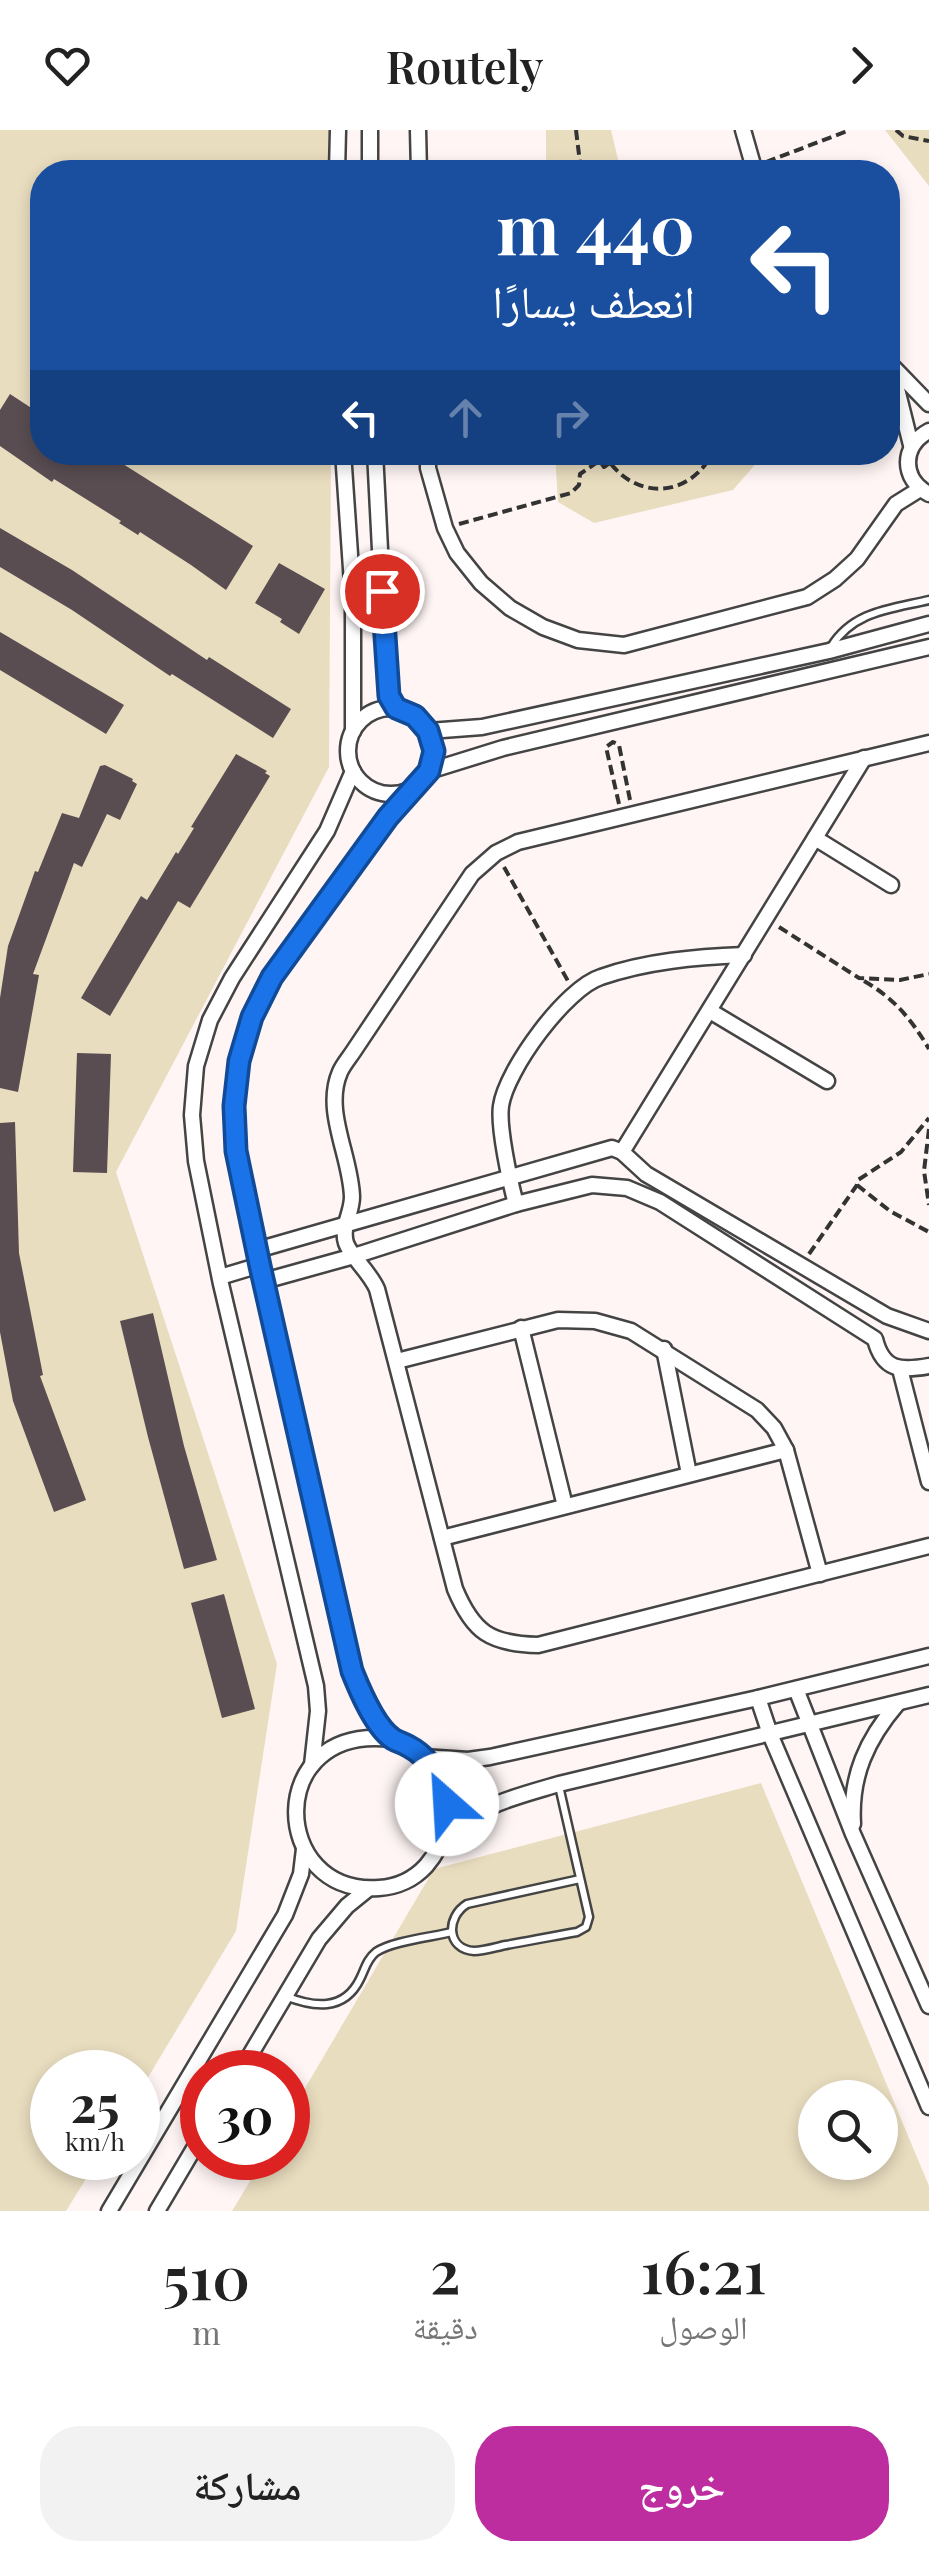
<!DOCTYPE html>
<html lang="ar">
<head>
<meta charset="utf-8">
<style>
	:root { --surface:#fff; --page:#f2f2f2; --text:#222; --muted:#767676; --accent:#bd2da0 }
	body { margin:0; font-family:"Playfair Display","Noto Naskh Arabic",serif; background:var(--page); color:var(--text); direction:rtl; height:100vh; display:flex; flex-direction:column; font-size:38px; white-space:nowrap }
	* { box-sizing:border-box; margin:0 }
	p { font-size:32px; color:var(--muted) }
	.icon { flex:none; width:55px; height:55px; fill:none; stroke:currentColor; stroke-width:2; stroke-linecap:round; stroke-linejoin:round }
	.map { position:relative; height:2081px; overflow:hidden; direction:ltr }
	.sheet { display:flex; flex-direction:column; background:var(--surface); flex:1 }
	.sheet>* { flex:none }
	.banner { position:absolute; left:30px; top:30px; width:870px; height:305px; border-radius:40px; box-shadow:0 5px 15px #0003; direction:rtl; background:#1a4fa0; color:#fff; overflow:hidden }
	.fabs { position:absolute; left:798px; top:1950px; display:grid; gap:20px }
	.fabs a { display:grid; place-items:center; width:100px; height:100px; border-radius:50%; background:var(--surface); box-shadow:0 5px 15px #0003; font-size:50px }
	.speed { position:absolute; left:30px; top:1920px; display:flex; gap:20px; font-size:50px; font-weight:700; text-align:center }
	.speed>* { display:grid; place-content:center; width:130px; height:130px; border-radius:50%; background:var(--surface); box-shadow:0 5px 15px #0003; line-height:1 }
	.speed small { font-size:25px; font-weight:400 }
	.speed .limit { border:15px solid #d22; background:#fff; color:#111 }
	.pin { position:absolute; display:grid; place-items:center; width:85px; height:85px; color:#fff; margin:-42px; border:5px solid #fff; border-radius:50%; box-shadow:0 2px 10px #0007 }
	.me { position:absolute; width:110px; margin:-55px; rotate:334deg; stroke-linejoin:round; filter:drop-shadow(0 0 8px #0008) }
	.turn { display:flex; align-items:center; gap:35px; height:210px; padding:0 40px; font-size:45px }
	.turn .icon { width:130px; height:130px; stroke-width:2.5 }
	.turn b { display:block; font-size:70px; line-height:85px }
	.lanes { display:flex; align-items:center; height:95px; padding:0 40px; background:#0003; justify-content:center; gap:50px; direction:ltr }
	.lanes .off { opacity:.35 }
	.eta { display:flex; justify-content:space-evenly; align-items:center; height:170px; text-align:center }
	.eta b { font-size:60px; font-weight:600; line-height:70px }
	.action { display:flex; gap:20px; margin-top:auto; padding:20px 40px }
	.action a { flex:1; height:115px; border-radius:40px; background:var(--accent); color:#fff; font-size:40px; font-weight:600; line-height:115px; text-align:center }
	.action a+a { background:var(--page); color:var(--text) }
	header { display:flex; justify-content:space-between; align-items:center; height:130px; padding:0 40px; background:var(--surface); font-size:45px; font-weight:600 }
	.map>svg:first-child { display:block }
	.green { fill:#e9ddbf; fill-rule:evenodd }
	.building { fill:#594d52 }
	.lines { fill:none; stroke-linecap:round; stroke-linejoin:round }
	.lane-casing { stroke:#444; stroke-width:11 }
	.street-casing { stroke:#444; stroke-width:19 }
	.path { stroke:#333; stroke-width:4; stroke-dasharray:10 5; stroke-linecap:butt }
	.lane { stroke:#fff; stroke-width:6 }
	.street { stroke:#fff; stroke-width:14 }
	.route-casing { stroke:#114b97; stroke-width:25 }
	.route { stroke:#1a73e8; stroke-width:18 }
</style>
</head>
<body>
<header><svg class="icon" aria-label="forward" viewBox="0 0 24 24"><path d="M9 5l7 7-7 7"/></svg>Routely<svg class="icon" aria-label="heart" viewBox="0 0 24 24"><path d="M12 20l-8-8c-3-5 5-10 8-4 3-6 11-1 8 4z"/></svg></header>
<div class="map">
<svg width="929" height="2081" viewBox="0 0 929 2081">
	<rect width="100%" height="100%" fill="#fff5f5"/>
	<g class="green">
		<path d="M0 0H333V42H42V322L331 323 329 637 116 1042 277 1534 236 1801 138 1964V1942H52V2028H99L66 2081H0Z"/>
		<path d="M546 0H611L621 42H546Z"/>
		<path d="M885 0H929V56Z"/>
		<path d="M555 323V322L765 323 733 360 594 393 558 372Z"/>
		<path d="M761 1653 929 2056V2081H232L264 2028H288V1987L434 1739ZM815 1968H880V2032H815Z"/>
	</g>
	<g class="building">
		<path d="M10 264 42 285V322H104L253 416 226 460 191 435 140 402 138 405 119 393 121 391 54 349 52 352 0 316V280Z"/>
		<path d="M0 398 72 440 207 530 209 527 291 579 273 608 172 544 170 546 72 480 0 437Z"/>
		<path d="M279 433 325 459 299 504 280 492 282 489 255 473Z"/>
		<path d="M0 502 124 575 106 604 0 540Z"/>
		<path d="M236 624 267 641 265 643 270 646 190 778 178 771 110 886 81 868 141 766 147 770 176 722 178 724 194 698 191 697Z"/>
		<path d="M105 635 133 649 132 651 137 654 120 690 107 684 82 737 74 733 33 844 39 845 18 962 0 958V868L8 816 35 741 38 742 62 683 79 688 100 636Z"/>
		<path d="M77 923 111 924 107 1043 73 1042Z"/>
		<path d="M15 992 19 1123 43 1245 40 1246 86 1370 54 1382 13 1271 0 1202V993Z"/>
		<path d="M153 1183 184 1316 217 1430 184 1439 148 1307 120 1191Z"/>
		<path d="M224 1464 255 1579 222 1588 191 1473Z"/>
	</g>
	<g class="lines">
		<defs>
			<g id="lane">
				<path d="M831 517C853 481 891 479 929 470"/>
				<path d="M559 1656 589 1787 586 1797 577 1802C553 1806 529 1811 506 1815 496 1817 484 1821 474 1821 446 1819 446 1787 467 1774L580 1749"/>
				<path d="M285 1866C313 1877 344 1882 360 1849 365 1839 367 1829 376 1822 392 1811 432 1807 452 1802"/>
			</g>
			<g id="street">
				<path d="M418 0 419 42"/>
				<path d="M743 0 755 42"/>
				<path d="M337 42 338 0"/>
				<path d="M370 42V0"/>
				<path d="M891 235 911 315"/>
				<path d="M891 235 929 274"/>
				<path d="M929 301C901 316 901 349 929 364"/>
				<path d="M343 322 353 468V601"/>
				<path d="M375 322 387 556 396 578"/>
				<path d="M428 322V338L445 398 457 423 481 453 510 478 543 497 578 510 624 515 807 467 835 449 857 429 896 374 920 359"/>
				<circle cx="391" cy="621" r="43"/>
				<path d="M429 601 482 597 829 521 929 494"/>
				<path d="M929 613 518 712 496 723 472 744 353 922C349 928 343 935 340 942 323 981 351 1026 352 1067 352 1083 341 1097 346 1113 351 1127 369 1141 377 1159L455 1459C473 1502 490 1514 538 1515L929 1416"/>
				<path d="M429 641 503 618 929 517"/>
				<path d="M815 708 891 755"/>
				<path d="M710 881 827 951"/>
				<path d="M622 1022 864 628"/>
				<path d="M516 1074C510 1052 498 997 501 976 506 940 566 858 601 847 647 831 696 827 744 825"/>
				<path d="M257 1120 612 1018 622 1022 646 1044 887 1186 929 1201"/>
				<path d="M220 1147 260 1135"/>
				<path d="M264 1151 354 1126 516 1074 592 1055 627 1058 660 1072 875 1209C883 1241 901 1241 929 1236"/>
				<path d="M521 1198 565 1376"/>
				<path d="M664 1219 689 1344"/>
				<path d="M397 1231 558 1190 595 1191 631 1201 757 1280 774 1298 786 1320 820 1444"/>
				<path d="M900 1239 929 1352"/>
				<path d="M442 1408 786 1320"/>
				<path d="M796 1559 853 1704 929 1876"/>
				<path d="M758 1568 770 1604 929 1977"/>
				<path d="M391 1609C264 1593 269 1766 379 1758 397 1757 414 1749 426 1736 445 1714 453 1685 443 1658 438 1641 425 1626 410 1617 404 1613 395 1612 390 1607 372 1590 361 1563 352 1541L260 1135 236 1021 234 976 239 931 252 887 272 847 389 687 416 656"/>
				<path d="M423 1627 468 1630 490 1627 758 1568 929 1526"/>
				<path d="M312 1635 318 1581 316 1556 221 1154 196 1031 192 985 196 936 210 890 232 848 327 701 353 641"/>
				<path d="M853 1694C850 1646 867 1609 898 1573"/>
				<path d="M444 1708C485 1673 508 1669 559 1654L929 1565"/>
				<path d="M240 1942 319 1809 347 1776 368 1759"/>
				<path d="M109 2081 285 1785 301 1744 304 1719"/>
				<path d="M157 2081 202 2005"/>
			</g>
		</defs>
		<use href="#lane" class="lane-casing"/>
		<use href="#street" class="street-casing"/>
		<g class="path">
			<path d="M576 0 581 41"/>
			<path d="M896 0 903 6 929 11"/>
			<path d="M766 32 850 0"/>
			<path d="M575 42 588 41 591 42"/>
			<path d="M593 322 604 337 619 327 618 322"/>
			<path d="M611 334C641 371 691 366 713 322"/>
			<path d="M459 394 571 363 579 355 580 344 599 331"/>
			<path d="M619 674 606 617 613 612 619 615 630 670"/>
			<path d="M504 737 568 851"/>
			<path d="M779 797 859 848 900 850 929 844"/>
			<path d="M864 851C894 868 912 890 929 919"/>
			<path d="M929 999 924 1041 929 1075"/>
			<path d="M857 1055 890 1081 929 1102"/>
			<path d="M809 1124 857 1055 858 1050 901 1022 929 988"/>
		</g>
		<use href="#lane" class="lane"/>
		<use href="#street" class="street"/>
	</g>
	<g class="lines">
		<defs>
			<path id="route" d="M382 461 389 566 396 578 415 586 428 601 434 621 429 641 388 687 272 847 252 887 239 931 234 976 236 1021 260 1136 352 1541C360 1561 375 1597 393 1609 398 1612 403 1613 408 1616 431 1628 442 1650 447 1674"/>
		</defs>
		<use href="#route" class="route-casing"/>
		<use href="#route" class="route"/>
	</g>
</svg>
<div class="fabs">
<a><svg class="icon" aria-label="search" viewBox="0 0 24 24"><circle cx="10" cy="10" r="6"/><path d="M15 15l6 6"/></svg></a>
</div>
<div class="speed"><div>25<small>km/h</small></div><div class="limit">30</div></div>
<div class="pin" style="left:382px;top:461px;background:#d93025"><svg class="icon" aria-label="arrive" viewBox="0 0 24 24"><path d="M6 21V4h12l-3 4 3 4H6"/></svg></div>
<svg class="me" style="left:447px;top:1674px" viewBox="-20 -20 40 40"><circle r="19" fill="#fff"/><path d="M0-13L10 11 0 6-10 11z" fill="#1a73e8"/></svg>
<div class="banner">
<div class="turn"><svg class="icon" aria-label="left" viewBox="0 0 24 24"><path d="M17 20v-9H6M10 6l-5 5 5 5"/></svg><div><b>440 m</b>انعطف يسارًا</div></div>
<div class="lanes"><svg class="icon" aria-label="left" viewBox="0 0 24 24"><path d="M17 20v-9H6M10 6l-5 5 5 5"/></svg><svg class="icon off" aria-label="ahead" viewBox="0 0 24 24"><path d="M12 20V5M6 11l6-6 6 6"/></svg><svg class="icon off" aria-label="right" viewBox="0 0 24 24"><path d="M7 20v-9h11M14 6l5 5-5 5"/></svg></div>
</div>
</div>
<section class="sheet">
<div class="eta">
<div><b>16:21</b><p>الوصول</p></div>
<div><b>2</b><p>دقيقة</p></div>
<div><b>510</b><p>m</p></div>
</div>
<div class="action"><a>خروج</a><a>مشاركة</a></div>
</section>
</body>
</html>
